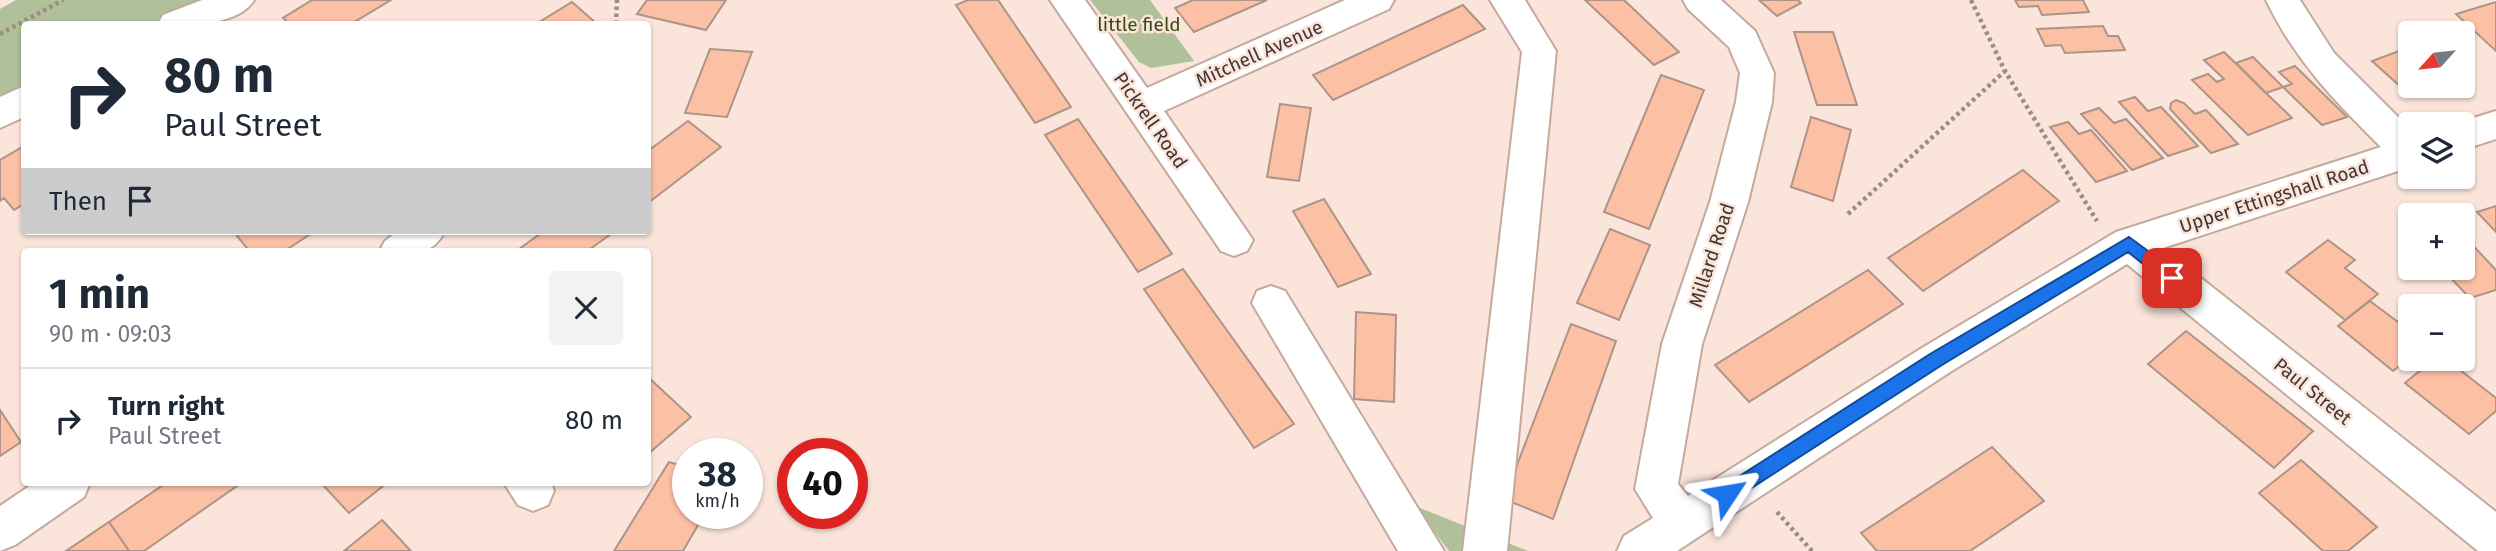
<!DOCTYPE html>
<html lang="en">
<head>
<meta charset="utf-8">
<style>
	:root { --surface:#fff; --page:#f2f2f3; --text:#1f2937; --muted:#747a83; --line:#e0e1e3 }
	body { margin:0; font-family:"Fira Sans",sans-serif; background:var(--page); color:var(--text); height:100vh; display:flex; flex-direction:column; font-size:26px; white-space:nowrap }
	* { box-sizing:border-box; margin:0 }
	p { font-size:23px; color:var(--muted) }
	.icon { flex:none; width:38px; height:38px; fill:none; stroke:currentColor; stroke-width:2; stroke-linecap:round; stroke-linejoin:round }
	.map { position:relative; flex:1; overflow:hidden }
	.details { position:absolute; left:21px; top:248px; width:630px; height:238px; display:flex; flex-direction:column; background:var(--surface); border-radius:7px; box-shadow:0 2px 5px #0004 }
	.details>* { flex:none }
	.banner { position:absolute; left:21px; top:21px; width:630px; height:214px; border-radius:7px; box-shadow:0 2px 5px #0004; background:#fff; color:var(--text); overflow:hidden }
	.needle { width:46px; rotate:243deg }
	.buttons { position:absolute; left:2398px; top:21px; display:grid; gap:14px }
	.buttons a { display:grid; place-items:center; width:77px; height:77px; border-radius:7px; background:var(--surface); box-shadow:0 2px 5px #0004; font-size:35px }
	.speed { position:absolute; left:672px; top:438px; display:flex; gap:14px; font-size:35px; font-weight:700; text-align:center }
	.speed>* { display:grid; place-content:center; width:91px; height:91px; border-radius:50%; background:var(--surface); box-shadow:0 2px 5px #0004; line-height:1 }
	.speed small { font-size:18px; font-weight:400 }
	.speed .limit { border:10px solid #d22; background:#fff; color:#111 }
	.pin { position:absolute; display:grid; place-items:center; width:60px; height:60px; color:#fff; margin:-30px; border-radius:14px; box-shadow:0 4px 10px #0006 }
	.me { position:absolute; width:77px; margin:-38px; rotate:57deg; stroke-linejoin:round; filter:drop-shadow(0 0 5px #0008) }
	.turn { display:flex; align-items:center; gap:24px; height:147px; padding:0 28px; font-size:32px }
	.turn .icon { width:91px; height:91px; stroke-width:2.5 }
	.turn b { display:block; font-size:49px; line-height:60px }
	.then { display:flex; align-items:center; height:66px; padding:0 28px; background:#0003; gap:14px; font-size:26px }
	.round { display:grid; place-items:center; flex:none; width:74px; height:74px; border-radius:7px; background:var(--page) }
	.headline { display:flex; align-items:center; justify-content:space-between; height:119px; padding:0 28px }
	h1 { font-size:42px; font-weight:700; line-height:52px }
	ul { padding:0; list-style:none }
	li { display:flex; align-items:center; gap:21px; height:105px; padding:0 28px; border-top:2px solid var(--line) }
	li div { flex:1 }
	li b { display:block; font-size:26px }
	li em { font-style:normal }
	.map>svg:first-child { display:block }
	.green { fill:#b0c098 }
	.building { fill:#fcc0a5; stroke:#ae9488; stroke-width:2 }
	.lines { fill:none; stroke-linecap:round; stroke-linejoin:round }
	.minor-casing { stroke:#c4a99d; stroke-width:4 }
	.path { stroke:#9c8c85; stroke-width:4.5; stroke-dasharray:3.5 3.5; stroke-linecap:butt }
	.minor { fill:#fff; fill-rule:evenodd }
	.route { fill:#1a73e8; stroke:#114b97; stroke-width:2 }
	.labels { text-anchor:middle; stroke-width:5; stroke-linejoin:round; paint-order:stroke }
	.park-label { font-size:19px; fill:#37490c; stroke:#fbe5db }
	.street-label { font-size:19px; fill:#423733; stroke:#fbe5db }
</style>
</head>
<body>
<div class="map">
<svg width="2496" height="551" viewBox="0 0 2496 551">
	<rect width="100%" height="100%" fill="#fbe5db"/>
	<g class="green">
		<path d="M16 0H225L160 24H24V86L0 99V9Z"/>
		<path d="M1090 0H1150L1194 61 1151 68 1139 62Z"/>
		<path d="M1415 506 1528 551H1449Z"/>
	</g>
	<g class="building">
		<path d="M312 0H391L351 24H290L283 18Z"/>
		<path d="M647 0H726L706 30 637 14Z"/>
		<path d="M968 0H998L1071 107 1035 123 956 5Z"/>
		<path d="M1193 0H1267L1194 32 1175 8Z"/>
		<path d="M1585 0H1624L1679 52 1654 65Z"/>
		<path d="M1759 0H1798L1801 3 1777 16Z"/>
		<path d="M2015 0H2083L2089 12 2042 15 2038 6 2019 7Z"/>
		<path d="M572 2 597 24H536Z"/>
		<path d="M2496 2V51L2456 14Z"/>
		<path d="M1463 5 1485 29 1333 100 1313 75Z"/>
		<path d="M2103 26 2108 36H2118L2125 50 2065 53 2061 45 2045 46 2037 29Z"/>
		<path d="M1794 32H1833L1857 105H1817Z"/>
		<path d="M2410 47V86H2433L2410 95 2372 61Z"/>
		<path d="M710 49 752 52 727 117 685 113Z"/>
		<path d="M2224 52 2266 93 2292 118 2248 135 2192 80 2208 74 2217 82 2224 79 2204 60Z"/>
		<path d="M2253 57 2283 87 2266 93 2236 63Z"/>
		<path d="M2295 66 2347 117 2322 125 2283 87 2292 84 2279 72Z"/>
		<path d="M1661 75 1704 90 1649 229 1604 212Z"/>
		<path d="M2135 97 2148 111 2161 107 2198 146 2168 156 2119 102Z"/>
		<path d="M2176 100 2184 103 2195 114 2206 110 2238 144 2211 153 2170 109 2171 103Z"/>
		<path d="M1280 104 1311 108 1299 181 1267 177Z"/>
		<path d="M2099 108 2114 123 2126 119 2163 158 2132 170 2081 114Z"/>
		<path d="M1811 117 1851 130 1833 201 1791 187Z"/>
		<path d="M1078 119 1172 254 1138 272 1045 135Z"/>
		<path d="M688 121 721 147 648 203V151Z"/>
		<path d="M2068 122 2079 134 2091 130 2127 171 2096 182 2050 127Z"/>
		<path d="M24 146V204L14 210 4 198 0 201V160Z"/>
		<path d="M2023 170 2059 201 1923 291 1888 258Z"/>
		<path d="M1324 199 1371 274 1338 287 1293 211Z"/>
		<path d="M2496 206V232L2477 212Z"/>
		<path d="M1610 229 1650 245 1619 320 1577 303Z"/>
		<path d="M245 231H315L283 252H250L237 236Z"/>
		<path d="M544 231H615L586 252H515Z"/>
		<path d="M2462 234 2496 270V290L2470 298 2441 268H2462Z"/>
		<path d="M2328 240 2355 260 2345 268 2378 294 2345 320 2286 272Z"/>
		<path d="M1183 269 1294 424 1254 448 1144 289Z"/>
		<path d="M1868 270 1903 304 1749 402 1715 365Z"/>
		<path d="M2370 301 2398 322 2410 313V357L2393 371 2338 326Z"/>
		<path d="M1356 312 1396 315 1394 402 1354 399Z"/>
		<path d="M1571 324 1616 341 1553 519 1504 499Z"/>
		<path d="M2186 331 2313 431 2274 468 2148 364Z"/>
		<path d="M2434 359H2446L2496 398V411L2469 434 2405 383Z"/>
		<path d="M648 377 691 417 648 454Z"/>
		<path d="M0 410 21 442 0 456Z"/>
		<path d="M1992 447 2044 501 1970 551H1877L1861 533Z"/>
		<path d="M2301 460 2377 527 2348 551H2323L2259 493Z"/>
		<path d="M669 462 688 468V513H705L683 551H614Z"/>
		<path d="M166 483H235L237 486 144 551H129L109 522Z"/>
		<path d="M321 483H387L349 513Z"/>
		<path d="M382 520 411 551H344Z"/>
		<path d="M109 522 129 551H66Z"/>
	</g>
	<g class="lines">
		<defs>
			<g id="minor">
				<path d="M202 0H254C239 26 185 26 158 24L163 15Z"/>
				<path d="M1050 0H1085L1147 88 1345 0H1394L1389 9 1164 111 1253 240 1247 251 1234 256 1221 251Z"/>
				<path d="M1490 0H1525L1556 51 1507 551H1463L1522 52Z"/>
				<path d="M1683 0H1721L1755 31 1774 73 1772 102 1748 202 1702 344 1678 484 1688 496 1922 348 2116 232 2381 147C2335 102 2294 59 2266 0H2300L2334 53 2410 129V167L2163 248 2496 512V551H2478L2127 264 1950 372 1677 551H1617L1624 536 1653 518 1635 489 1662 344 1710 202 1736 102 1740 73 1729 47 1688 9Z"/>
				<path d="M24 86V117L0 128V97Z"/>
				<path d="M2496 111V139L2462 150V124H2454Z"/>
				<path d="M398 231H445C430 260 407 252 379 252L385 241Z"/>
				<path d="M1271 286 1285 291 1444 551H1398L1252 303 1257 291Z"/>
				<path d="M34 483H90L84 497 15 545 0 551V506Z"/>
				<path d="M504 483H551L554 491 548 505 533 511 518 505Z"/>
			</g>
		</defs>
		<use href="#minor" class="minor-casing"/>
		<g class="path">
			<path d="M1971 0 2005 71 2097 221"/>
			<path d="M616 24 617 0"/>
			<path d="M0 34 63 0"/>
			<path d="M1848 214 2005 71"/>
			<path d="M1777 512 1812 551"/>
		</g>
		<use href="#minor" class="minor"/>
	</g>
	<path class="route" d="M2129 237 2178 273V283H2167L2128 252 1942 365 1733 500H1721L1718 494 1721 488 1930 354Z"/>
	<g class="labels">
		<g class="park-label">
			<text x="1139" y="31">little field</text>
		</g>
		<g class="street-label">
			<text transform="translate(1259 53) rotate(-24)" y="7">Mitchell Avenue</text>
			<text transform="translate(1151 120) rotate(55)" y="7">Pickrell Road</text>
			<text transform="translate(2274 196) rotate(-18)" y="7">Upper Ettingshall Road</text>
			<text transform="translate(1711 255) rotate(-72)" y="7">Millard Road</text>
			<text transform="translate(2313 391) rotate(39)" y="7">Paul Street</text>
		</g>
	</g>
</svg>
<div class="buttons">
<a><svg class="needle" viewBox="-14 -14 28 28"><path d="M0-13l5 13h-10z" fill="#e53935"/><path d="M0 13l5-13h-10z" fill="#747a83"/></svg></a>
<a><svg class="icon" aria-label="layers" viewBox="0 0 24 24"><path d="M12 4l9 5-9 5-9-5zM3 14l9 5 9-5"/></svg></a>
<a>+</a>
<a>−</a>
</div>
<div class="speed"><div>38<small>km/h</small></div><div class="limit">40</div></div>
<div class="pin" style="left:2172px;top:278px;background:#d93025"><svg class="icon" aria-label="arrive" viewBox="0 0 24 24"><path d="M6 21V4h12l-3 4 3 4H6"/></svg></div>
<svg class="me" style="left:1727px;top:494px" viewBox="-20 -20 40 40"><path d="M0-17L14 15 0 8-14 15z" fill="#1a73e8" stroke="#fff" stroke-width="4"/></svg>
<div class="banner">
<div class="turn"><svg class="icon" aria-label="right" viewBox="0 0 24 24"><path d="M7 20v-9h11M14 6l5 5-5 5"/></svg><div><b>80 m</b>Paul Street</div></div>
<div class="then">Then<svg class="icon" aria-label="arrive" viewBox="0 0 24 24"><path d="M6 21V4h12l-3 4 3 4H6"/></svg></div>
</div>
<section class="details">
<div class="headline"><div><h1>1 min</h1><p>90 m · 09:03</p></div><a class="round"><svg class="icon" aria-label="close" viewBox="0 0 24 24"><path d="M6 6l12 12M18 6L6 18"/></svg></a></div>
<ul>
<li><svg class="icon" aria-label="right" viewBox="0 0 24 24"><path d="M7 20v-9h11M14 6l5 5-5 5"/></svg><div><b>Turn right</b><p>Paul Street</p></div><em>80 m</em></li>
</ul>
</section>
</div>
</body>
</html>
